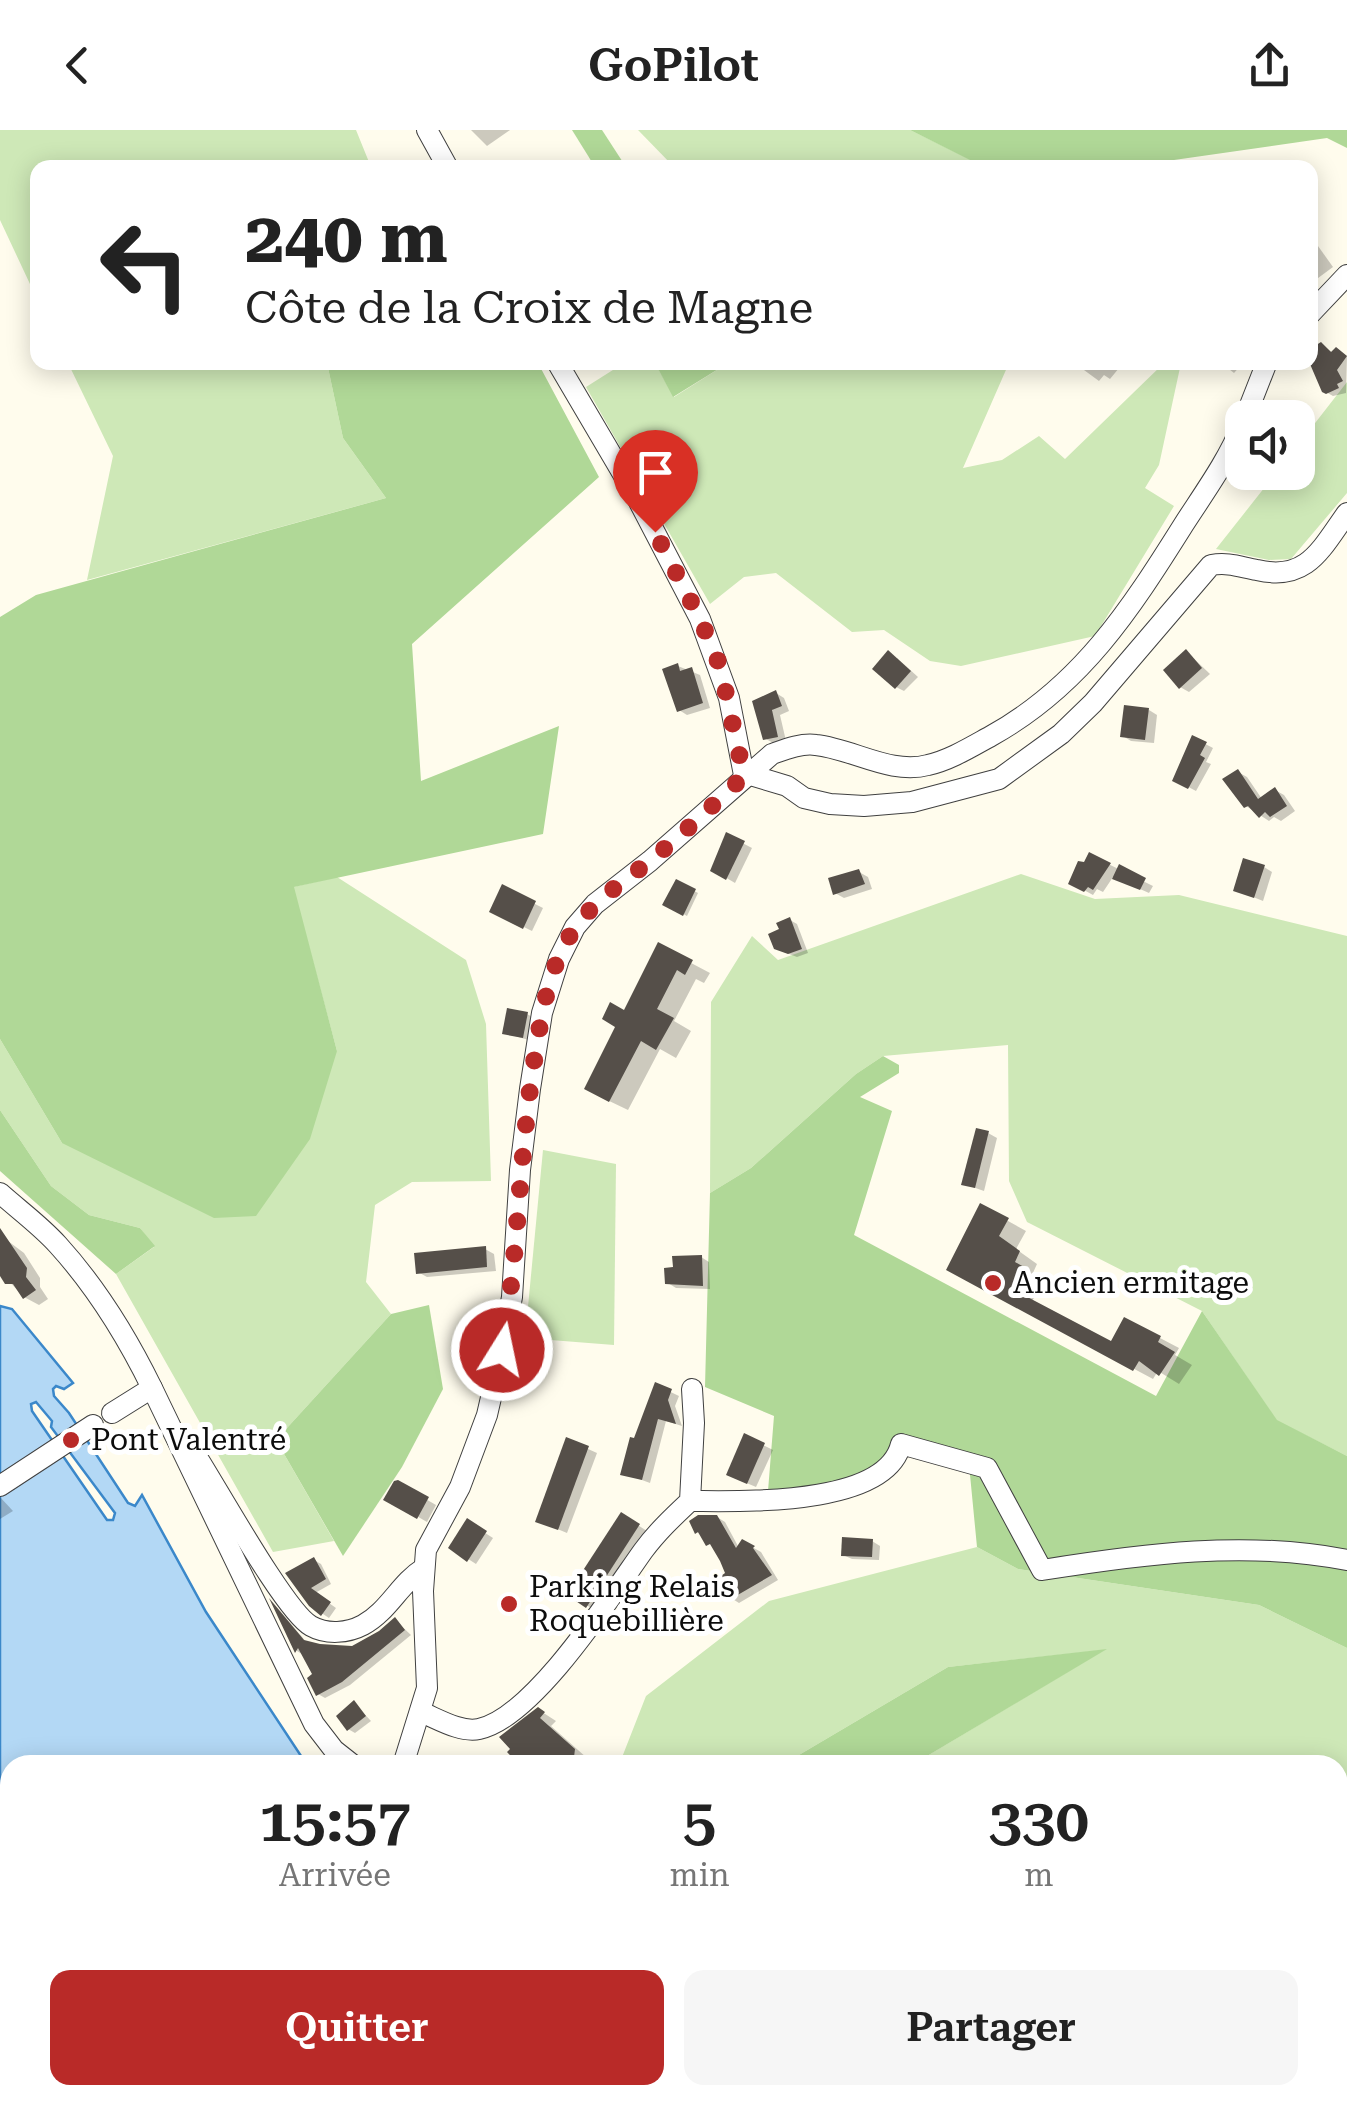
<!DOCTYPE html>
<html lang="fr">
<head>
<meta charset="utf-8">
<style>
	:root { --surface:#fff; --page:#f6f6f6; --text:#222; --muted:#767676; --accent:#b92a28 }
	body { margin:0; font-family:"Roboto Serif",serif; background:var(--page); color:var(--text); height:100vh; display:flex; flex-direction:column; font-size:38px; white-space:nowrap }
	* { box-sizing:border-box; margin:0 }
	p { font-size:32px; color:var(--muted) }
	.icon { flex:none; width:55px; height:55px; fill:none; stroke:currentColor; stroke-width:2; stroke-linecap:round; stroke-linejoin:round }
	.map { position:relative; flex:1; overflow:hidden }
	.details { position:absolute; left:0px; top:1625px; width:1348px; height:350px; display:flex; flex-direction:column; background:var(--surface); border-radius:30px 30px 0 0; box-shadow:0 5px 25px #0003 }
	.details>* { flex:none }
	.top-card { position:absolute; left:30px; top:30px; width:1288px; height:210px; border-radius:20px; box-shadow:0 5px 25px #0003; background:#fff; color:var(--text); overflow:hidden }
	.fabs { position:absolute; left:1225px; top:270px; display:grid; gap:20px }
	.fabs a { display:grid; place-items:center; width:90px; height:90px; border-radius:20px; background:var(--surface); box-shadow:0 5px 25px #0003; font-size:50px }
	.pin { position:absolute; display:grid; place-items:center; width:85px; height:85px; color:#fff; margin:-102px -42px; border-radius:50% 50% 50% 0; rotate:-45deg; box-shadow:0 0 10px #0007 }
	.pin .icon { rotate:45deg }
	.me { position:absolute; width:110px; margin:-55px; rotate:10deg; stroke-linejoin:round; filter:drop-shadow(0 0 8px #0008) }
	.turn { display:flex; align-items:center; gap:35px; height:210px; padding:0 50px; font-size:45px }
	.turn .icon { width:130px; height:130px; stroke-width:2.5 }
	.turn b { display:block; font-size:70px; line-height:85px }
	.eta { display:flex; justify-content:space-evenly; align-items:center; height:170px; text-align:center }
	.eta b { font-size:60px; font-weight:600; line-height:70px }
	.button { display:flex; gap:20px; margin-top:auto; padding:20px 50px }
	.button a { flex:1; height:115px; border-radius:20px; background:var(--accent); color:#fff; font-size:40px; font-weight:600; line-height:115px; text-align:center }
	.button a+a { background:var(--page); color:var(--text) }
	header { display:flex; justify-content:space-between; align-items:center; height:130px; padding:0 50px; background:var(--surface); font-size:45px; font-weight:600 }
	.map>svg:first-child { display:block }
	.green { fill:#cee8b7 }
	.forest { fill:#b0d897 }
	.water { fill:#b3d8f5; stroke:#3b88ca; stroke-width:2.5; fill-rule:evenodd }
	.shadow { fill:#0003 }
	.building { fill:#554f49 }
	.lines { fill:none; stroke-linecap:round; stroke-linejoin:round }
	.minor-casing { stroke:#404040; stroke-width:22 }
	.minor { stroke:#fff; stroke-width:20 }
	.route { stroke:#b92a28; stroke-width:18; stroke-dasharray:0 32.4 }
	.poi-dot { fill:#b92a28; stroke:#fff; stroke-width:4 }
	.labels { text-anchor:middle; stroke-width:10; stroke-linejoin:round; paint-order:stroke }
	.poi-label { font-size:30px; fill:#0d0d0d; stroke:#fff; text-anchor:start }
</style>
</head>
<body>
<header><svg class="icon" aria-label="back" viewBox="0 0 24 24"><path d="M15 5l-7 7 7 7"/></svg>GoPilot<svg class="icon" aria-label="share" viewBox="0 0 24 24"><path d="M12 15V3M7 8l5-5 5 5M5 13v7h14v-7"/></svg></header>
<div class="map">
<svg width="1347" height="1975" viewBox="0 0 1347 1975">
	<rect width="100%" height="100%" fill="#fffced"/>
	<g class="green">
		<path d="M0 0H356L371 37 38 38 37 169 0 90Z"/>
		<path d="M638 0H910L986 37H674Z"/>
		<path d="M68 233H327L343 308 386 368 87 450 113 326Z"/>
		<path d="M624 233H655L674 267 728 233H1009L963 338 1002 330 1039 306 1065 329 1164 233H1181L1159 335 1145 358 1174 376 1095 506 961 536 930 531 884 500 852 502 776 443 744 447 710 474 586 257Z"/>
		<path d="M1347 252V363L1291 429 1269 430 1216 419 1276 343 1298 342V315Z"/>
		<path d="M1021 744 1095 769 1179 765 1347 806V1326L1277 1291 1202 1181 1027 1092 1009 1051 1008 915 883 926 856 944 751 1038 710 1063 711 872 752 806 778 830Z"/>
		<path d="M337 747 466 830 486 894 491 1051 412 1052 375 1075 366 1152 391 1184 276 1310 334 1411 273 1422 116 1144 154 1117 140 1098 89 1085 51 1056 0 980V909L62 1013 337 921 293 757Z"/>
		<path d="M543 1020 616 1034 614 1215 525 1208Z"/>
		<path d="M977 1417 1018 1439 1259 1475 1347 1518V1943L1338 1936V1635H912L1104 1520 948 1537 782 1635H619L646 1566 769 1471Z"/>
		<path d="M1185 1965H1302L1294 1975H1197Z"/>
	</g>
	<g class="forest">
		<path d="M572 0H602L626 37H595Z"/>
		<path d="M910 0H1347V18L1327 8 1125 37 986 38Z"/>
		<path d="M327 233H538L599 347 412 514 421 651 559 596 543 704 294 757 337 921 310 1009 256 1086 214 1088 62 1013 0 909V487L36 465 386 368 343 308Z"/>
		<path d="M655 233H728L673 267Z"/>
		<path d="M883 926 899 935V943L860 967 892 981 854 1105 1156 1266 1202 1181 1277 1290 1347 1326V1518L1259 1475 1018 1439 977 1417 968 1324 904 1305C867 1356 826 1353 768 1361L774 1286 705 1257 710 1063 751 1038 856 944Z"/>
		<path d="M0 980 51 1056 89 1085 140 1098 155 1116 116 1144 0 1041Z"/>
		<path d="M429 1175 443 1259 402 1337 343 1426 276 1310 391 1184Z"/>
		<path d="M1107 1519 912 1635H782L948 1537Z"/>
		<path d="M1338 1936 1347 1943V1975H1294L1302 1965H1338Z"/>
		<path d="M808 1965H1186L1198 1975H817Z"/>
	</g>
	<g class="water">
		<path d="M0 1176 12 1179 73 1253 64 1259 56 1256 53 1259 54 1266 69 1283 128 1373 135 1376 142 1365 206 1482 307 1635H10V1742L0 1728ZM36 1272 52 1291 51 1297 115 1383 113 1390H107L32 1281 31 1274Z"/>
		<path d="M164 1965H560L567 1975H170Z"/>
	</g>
	<g class="shadow">
		<path d="M471 0H510L487 16Z"/>
		<path d="M1310 111 1318 116 1333 137 1310 154Z"/>
		<path d="M1310 212 1317 217 1321 214 1333 223 1337 220 1347 226 1346 263 1333 266 1324 261 1310 230Z"/>
		<path d="M1073 232H1124L1110 249 1104 245 1099 251Z"/>
		<path d="M1220 232H1244L1234 243Z"/>
		<path d="M1187 522 1210 544 1189 562 1180 557Z"/>
		<path d="M897 528 918 547 904 561 896 557Z"/>
		<path d="M678 536 700 545 710 578 687 585 679 580Z"/>
		<path d="M776 563 784 568 789 581 780 585 786 611 775 614 766 609Z"/>
		<path d="M1149 580 1157 585 1154 613 1131 611 1123 606Z"/>
		<path d="M1194 608 1213 618 1206 632 1211 634 1196 661 1175 650Z"/>
		<path d="M1238 642 1247 647 1262 669 1275 660 1284 665 1295 681 1281 691 1274 687 1269 691 1246 676Z"/>
		<path d="M727 705 752 718 735 753 713 740Z"/>
		<path d="M1090 725 1153 756 1149 763 1113 747 1103 762 1097 759 1093 765 1071 753Z"/>
		<path d="M1264 737 1272 742 1263 771 1236 760Z"/>
		<path d="M859 742 868 747 872 759 844 768 835 763Z"/>
		<path d="M677 752 698 763 687 786 665 774Z"/>
		<path d="M503 758 543 778 532 801 499 785Z"/>
		<path d="M790 790 797 794 808 823 797 827 784 822 782 801Z"/>
		<path d="M659 816 710 843 704 853 696 849 674 891 691 901 676 928 660 919 628 980 605 969 625 883Z"/>
		<path d="M527 884 536 889 532 911 505 903Z"/>
		<path d="M988 1003 997 1008 984 1061 964 1054Z"/>
		<path d="M981 1076 1026 1101 1016 1119 1037 1134 1032 1145 1042 1150 1032 1172 1112 1214 1125 1190 1160 1208 1179 1218 1175 1225 1192 1235 1179 1254 1158 1241 1153 1249 968 1150Z"/>
		<path d="M0 1105 24 1123 40 1148V1157L48 1169 39 1175 24 1167 0 1142Z"/>
		<path d="M485 1119 494 1124 496 1141 427 1147 418 1142Z"/>
		<path d="M701 1127 709 1132 710 1159 676 1158 668 1153Z"/>
		<path d="M656 1255 679 1266 675 1276 682 1296 666 1291 650 1353 623 1343Z"/>
		<path d="M745 1306 773 1320 756 1357 737 1349Z"/>
		<path d="M568 1310 597 1323 567 1403 538 1391Z"/>
		<path d="M398 1353 436 1375 427 1392 387 1369Z"/>
		<path d="M0 1367 13 1381 0 1389Z"/>
		<path d="M622 1385 647 1401 596 1481 570 1465Z"/>
		<path d="M717 1387 725 1392 739 1418 743 1412 761 1422 778 1450 739 1473 731 1468 728 1444 716 1418 697 1402Z"/>
		<path d="M468 1392 493 1408 476 1434 451 1418Z"/>
		<path d="M872 1411 880 1416 879 1430 852 1429 843 1425Z"/>
		<path d="M314 1430 321 1434 331 1454 315 1463 336 1478 329 1488 320 1482 289 1444Z"/>
		<path d="M274 1474 308 1514 352 1518 381 1503 395 1490 411 1505 350 1555 325 1568 318 1564 315 1545 305 1526 297 1521Z"/>
		<path d="M354 1573 371 1591 355 1603 348 1599Z"/>
		<path d="M539 1580 556 1591 551 1596 587 1628 586 1635H522Z"/>
		<path d="M0 1842 8 1853 0 1859Z"/>
		<path d="M10 1939V1965H80L88 1975H0V1941L2 1944Z"/>
		<path d="M143 1965H166L174 1975H133Z"/>
	</g>
	<g class="building">
		<path d="M1321 212 1331 222 1336 217 1347 226 1337 240 1343 251 1337 254 1339 258 1326 264 1322 262 1310 234V219Z"/>
		<path d="M1186 519 1202 538 1179 559 1163 540Z"/>
		<path d="M888 520 911 541 895 559 872 539Z"/>
		<path d="M678 533 680 541 692 537 703 573 677 582 662 539Z"/>
		<path d="M776 560 782 576 772 580 778 607 763 610 752 571Z"/>
		<path d="M1124 575 1149 578 1145 610 1120 607Z"/>
		<path d="M1192 605 1207 612 1200 625 1205 628 1188 659 1172 651Z"/>
		<path d="M1238 639 1258 669 1275 657 1287 676 1270 687 1265 682 1259 688 1248 676 1244 678 1222 649Z"/>
		<path d="M726 702 745 711 726 750 710 741Z"/>
		<path d="M1089 722 1111 733 1093 760 1088 757 1084 762 1068 754 1078 731 1084 732Z"/>
		<path d="M1243 728 1265 735 1254 768 1233 761Z"/>
		<path d="M1119 734 1146 748 1140 760 1112 749Z"/>
		<path d="M859 739 865 754 833 765 828 748Z"/>
		<path d="M676 749 696 759 683 786 662 775Z"/>
		<path d="M502 754 536 771 523 799 489 782Z"/>
		<path d="M790 787 802 819 788 824 774 819 768 804 779 799 776 793Z"/>
		<path d="M658 812 693 830 685 845 677 840 657 879 674 888 656 920 641 911 609 972 584 959 615 897 602 889 610 872 624 880Z"/>
		<path d="M507 878 528 882 523 908 502 904Z"/>
		<path d="M976 998 989 1001 975 1058 961 1055Z"/>
		<path d="M980 1073 1009 1088 999 1106 1020 1121 1015 1132 1024 1137 1014 1160 1111 1211 1124 1187 1161 1206 1158 1212 1175 1222 1159 1246 1139 1231 1133 1241 946 1140Z"/>
		<path d="M0 1098 27 1138 26 1147 36 1160 23 1169 13 1154H5L0 1146Z"/>
		<path d="M486 1116 487 1137 416 1144 414 1123Z"/>
		<path d="M702 1125 703 1156 665 1154 664 1138 673 1137 672 1126Z"/>
		<path d="M655 1252 672 1259 668 1270 676 1294 658 1289 642 1350 620 1345 630 1307 634 1308Z"/>
		<path d="M744 1303 765 1313 747 1354 726 1345Z"/>
		<path d="M566 1307 589 1316 558 1400 535 1392Z"/>
		<path d="M398 1350 429 1367 417 1389 383 1370 394 1351Z"/>
		<path d="M621 1382 640 1394 586 1478 567 1465Z"/>
		<path d="M698 1385H717L736 1418 742 1409 755 1416 753 1418 772 1445 729 1470 717 1449 725 1443 720 1431 710 1414 706 1416 698 1402 695 1404 689 1391Z"/>
		<path d="M467 1388 487 1401 467 1432 448 1418Z"/>
		<path d="M842 1407 873 1409 872 1427 841 1426Z"/>
		<path d="M314 1427 326 1449 311 1458 331 1472 321 1486 309 1476 285 1443Z"/>
		<path d="M269 1468 304 1510 320 1514 352 1516 379 1501 395 1487 405 1500 342 1552 316 1566 307 1548 312 1544 298 1518 295 1523Z"/>
		<path d="M354 1570 366 1586 347 1601 336 1586Z"/>
		<path d="M538 1577 545 1582 540 1588 575 1619 573 1635H564L558 1628 550 1635H519L507 1622 510 1619 499 1607Z"/>
	</g>
	<g class="lines">
		<defs>
			<g id="minor">
				<path d="M427 0 448 38"/>
				<path d="M1310 184 1347 145"/>
				<path d="M557 232 637 368 700 489 729 568 744 645"/>
				<path d="M1245 288 1267 232"/>
				<path d="M747 644 787 656 804 668 830 674 864 676 912 672 999 649 1061 604 1093 573 1211 435C1229 432 1240 437 1257 440 1307 452 1321 419 1347 383"/>
				<path d="M0 1063C19 1080 41 1096 58 1115 97 1158 127 1207 152 1258L314 1594 334 1620 353 1635"/>
				<path d="M112 1283 152 1258"/>
				<path d="M192 1319C214 1352 285 1482 311 1496 327 1505 348 1503 363 1495 388 1482 400 1453 424 1438"/>
				<path d="M0 1356 93 1295"/>
				<path d="M690 1371C741 1371 886 1377 901 1314L987 1338 1042 1440C1142 1424 1247 1410 1347 1430"/>
				<path d="M421 1582C438 1589 461 1603 479 1599 533 1588 611 1466 643 1421 657 1402 673 1387 690 1371L694 1293 692 1259"/>
				<path d="M403 1635 427 1558 423 1461 426 1420 460 1357 487 1285 502 1220 512 1167 520 1040 530 959 542 883 559 829 575 797 595 774 650 731 772 624C786 619 801 613 816 615 853 619 891 645 928 635 950 630 971 617 991 606 1081 556 1130 480 1184 394 1204 363 1228 330 1242 295"/>
				<path d="M0 1928 10 1921"/>
				<path d="M96 1965 105 1975"/>
				<path d="M596 1965 602 1975"/>
			</g>
		</defs>
		<use href="#minor" class="minor-casing"/>
		<use href="#minor" class="minor"/>
	</g>
	<g class="lines">
		<path class="route" d="M502 1220C518 1127 519 1032 533 938 541 890 547 834 578 794 597 769 623 752 647 733 681 706 712 676 744 646L720 536 700 489 655 402"/>
	</g>
	<g class="poi-dot">
		<circle cx="993" cy="1153" r="10"/>
		<circle cx="71" cy="1310" r="10"/>
		<circle cx="509" cy="1474" r="10"/>
	</g>
	<g class="labels">
		<g class="poi-label">
			<text x="1013" y="1163">Ancien ermitage</text>
			<text x="91" y="1320">Pont Valentré</text>
			<text x="529" y="1467">Parking Relais<tspan x="529" dy="34">Roquebillière</tspan></text>
		</g>
	</g>
</svg>
<div class="fabs">
<a><svg class="icon" aria-label="sound" viewBox="0 0 24 24"><path d="M4 9h4l5-4v14l-5-4H4zM17 9q2 3 0 6"/></svg></a>
</div>
<div class="pin" style="left:655px;top:402px;background:#d93025"><svg class="icon" aria-label="arrive" viewBox="0 0 24 24"><path d="M6 21V4h12l-3 4 3 4H6"/></svg></div>
<svg class="me" style="left:502px;top:1220px" viewBox="-20 -20 40 40"><circle r="17" fill="#b92a28" stroke="#fff" stroke-width="3"/><path d="M0-11L8 9 0 5-8 9z" fill="#fff"/></svg>
<div class="top-card">
<div class="turn"><svg class="icon" aria-label="left" viewBox="0 0 24 24"><path d="M17 20v-9H6M10 6l-5 5 5 5"/></svg><div><b>240 m</b>Côte de la Croix de Magne</div></div>
</div>
<section class="details">
<div class="eta">
<div><b>15:57</b><p>Arrivée</p></div>
<div><b>5</b><p>min</p></div>
<div><b>330</b><p>m</p></div>
</div>
<div class="button"><a>Quitter</a><a>Partager</a></div>
</section>
</div>
</body>
</html>
